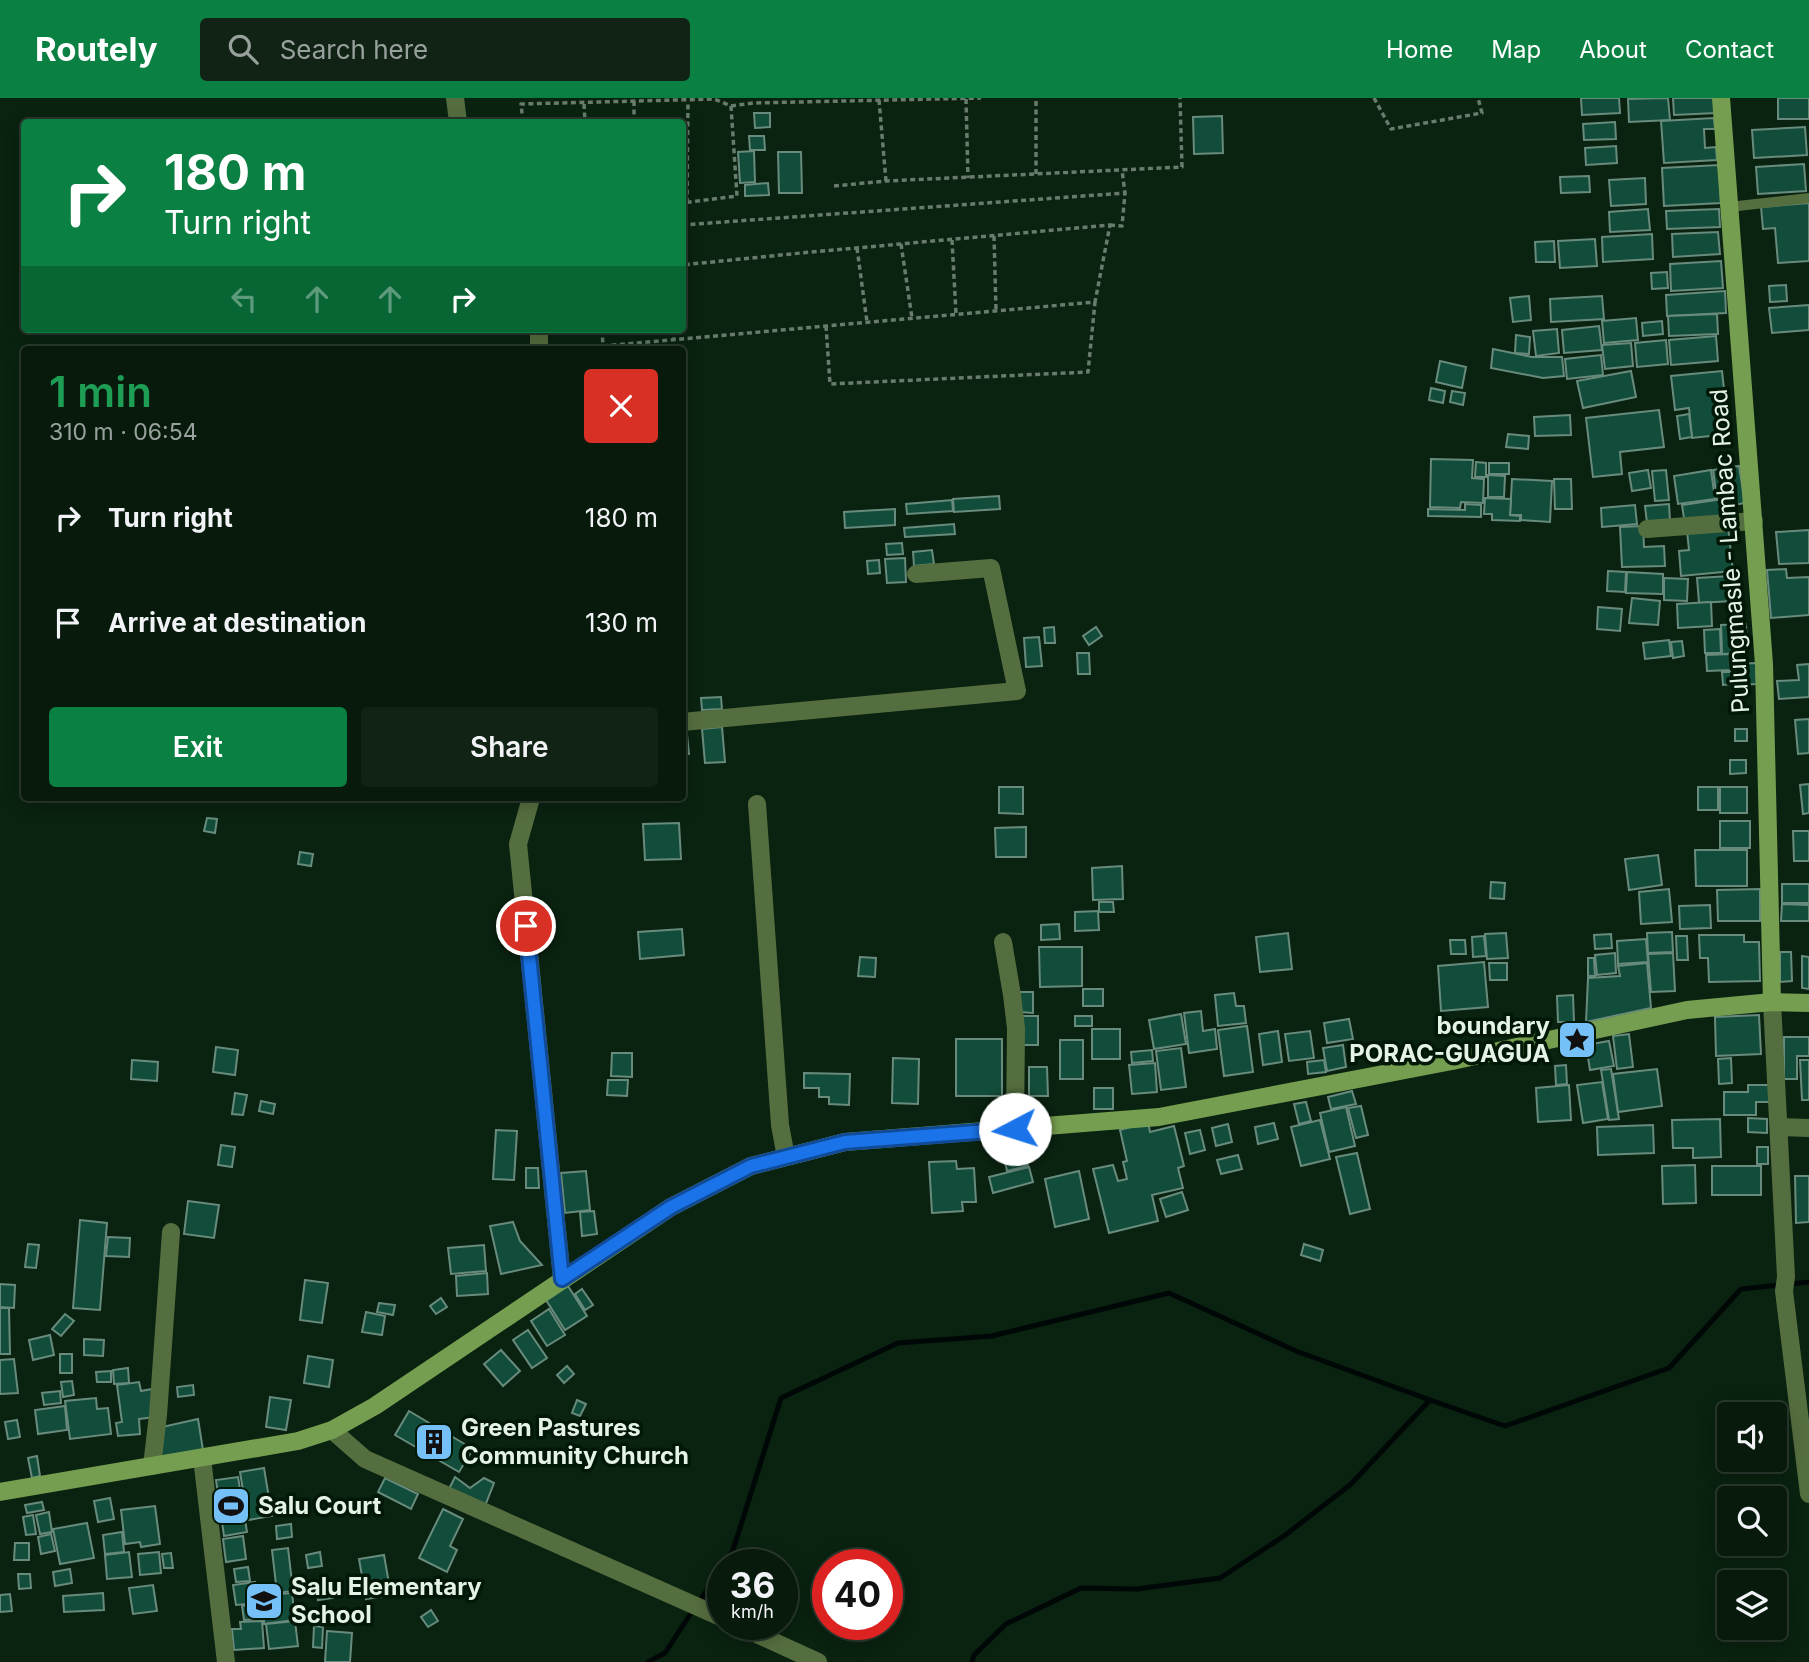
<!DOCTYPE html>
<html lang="en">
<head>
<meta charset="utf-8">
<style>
	:root { --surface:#081a0c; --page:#112315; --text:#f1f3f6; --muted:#98a19d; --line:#29382d; --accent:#0b8043 }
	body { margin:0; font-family:Inter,sans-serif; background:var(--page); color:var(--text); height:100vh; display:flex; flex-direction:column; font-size:26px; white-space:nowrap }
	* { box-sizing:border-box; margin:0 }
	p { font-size:23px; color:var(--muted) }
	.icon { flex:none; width:38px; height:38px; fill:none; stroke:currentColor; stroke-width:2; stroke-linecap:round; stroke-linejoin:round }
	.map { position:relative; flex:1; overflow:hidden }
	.sheet { position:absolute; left:21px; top:248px; width:665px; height:455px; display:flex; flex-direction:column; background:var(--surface); border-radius:7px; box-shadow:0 4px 18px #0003,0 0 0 2px var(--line) }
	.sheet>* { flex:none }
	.banner { position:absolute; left:21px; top:21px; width:665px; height:214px; border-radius:7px; box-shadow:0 4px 18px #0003,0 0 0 2px var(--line); background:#0b8043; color:#fff; overflow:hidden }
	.buttons { position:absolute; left:1717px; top:1304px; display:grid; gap:14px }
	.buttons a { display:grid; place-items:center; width:70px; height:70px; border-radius:7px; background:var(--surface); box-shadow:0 4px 18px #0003,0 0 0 2px var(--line); font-size:35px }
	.speed { position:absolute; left:707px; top:1451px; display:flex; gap:14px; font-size:35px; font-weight:700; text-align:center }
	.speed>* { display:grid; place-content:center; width:91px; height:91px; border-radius:50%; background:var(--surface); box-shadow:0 4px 18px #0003,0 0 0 2px var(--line); line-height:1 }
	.speed small { font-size:18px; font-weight:400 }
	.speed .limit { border:10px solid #d22; background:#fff; color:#111 }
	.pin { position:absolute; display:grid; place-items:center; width:60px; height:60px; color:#fff; margin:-30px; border:4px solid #fff; border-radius:50%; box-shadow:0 2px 7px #0007 }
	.me { position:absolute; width:77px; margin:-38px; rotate:265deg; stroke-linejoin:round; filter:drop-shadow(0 0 5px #0008) }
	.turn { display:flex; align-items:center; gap:24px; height:147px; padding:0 28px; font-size:32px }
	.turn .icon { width:91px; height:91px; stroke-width:2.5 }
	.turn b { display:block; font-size:49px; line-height:60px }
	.lanes { display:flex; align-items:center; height:66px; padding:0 28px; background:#0003; justify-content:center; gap:35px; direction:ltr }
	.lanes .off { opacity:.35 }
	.round { display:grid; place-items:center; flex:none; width:74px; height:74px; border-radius:7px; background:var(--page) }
	.headline { display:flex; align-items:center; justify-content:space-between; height:119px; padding:0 28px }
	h1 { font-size:42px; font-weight:600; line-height:52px; color:#1e9e55 }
	.action { display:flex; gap:14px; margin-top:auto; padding:14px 28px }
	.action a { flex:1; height:80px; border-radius:7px; background:var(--accent); color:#fff; font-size:28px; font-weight:600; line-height:80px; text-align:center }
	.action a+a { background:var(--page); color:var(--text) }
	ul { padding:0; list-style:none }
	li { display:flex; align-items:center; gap:21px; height:105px; padding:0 28px }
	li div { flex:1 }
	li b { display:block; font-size:26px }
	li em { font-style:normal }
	header { display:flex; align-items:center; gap:42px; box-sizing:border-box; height:98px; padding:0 35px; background:var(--accent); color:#fff }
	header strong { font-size:33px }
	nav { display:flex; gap:38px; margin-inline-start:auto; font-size:24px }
	.search { width:490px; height:63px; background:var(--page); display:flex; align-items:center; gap:18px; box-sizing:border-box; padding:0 24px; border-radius:7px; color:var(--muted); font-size:26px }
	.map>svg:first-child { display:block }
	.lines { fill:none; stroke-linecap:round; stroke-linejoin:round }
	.stream { stroke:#000807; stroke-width:5 }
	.building { fill:#124c3a; stroke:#688b7d; stroke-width:2 }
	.path { stroke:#687b6c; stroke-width:3.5; stroke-dasharray:5 3.5; stroke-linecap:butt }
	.lane { stroke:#556e3f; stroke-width:10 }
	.street { stroke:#556e3f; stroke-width:18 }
	.secondary { stroke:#769e50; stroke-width:18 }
	.route-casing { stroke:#114b97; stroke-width:18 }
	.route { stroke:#1a73e8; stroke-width:12 }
	.labels { text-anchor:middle; stroke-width:7; stroke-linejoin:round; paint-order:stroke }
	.street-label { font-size:24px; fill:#e5f3e7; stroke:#021807 }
	.poi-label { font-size:24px; font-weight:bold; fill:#e5f3e7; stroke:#021807; text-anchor:start }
</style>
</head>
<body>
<header>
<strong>Routely</strong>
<div class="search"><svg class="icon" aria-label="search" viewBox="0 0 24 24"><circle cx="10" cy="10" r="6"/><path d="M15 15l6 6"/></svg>Search here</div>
<nav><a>Home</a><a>Map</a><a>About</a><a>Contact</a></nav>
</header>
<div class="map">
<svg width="1809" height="1564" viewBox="0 0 1809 1564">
	<rect width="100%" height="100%" fill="#0a2210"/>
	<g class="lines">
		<g class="stream">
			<path d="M724 1466 733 1452 781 1300 898 1245 992 1238 1169 1195 1296 1253 1430 1302"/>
			<path d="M699 1504 723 1468"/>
			<path d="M648 1564 665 1555 693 1512"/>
			<path d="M972 1564 974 1557 1006 1526 1081 1490 1137 1491 1220 1480 1284 1438 1350 1387 1430 1302 1505 1328 1669 1270 1741 1191 1809 1184"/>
		</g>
	</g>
	<g class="building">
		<path d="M1581 0H1619L1620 15 1582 17Z"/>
		<path d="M1668 0 1670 22 1629 24 1628 1Z"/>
		<path d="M1673 0H1715L1716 15 1674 17Z"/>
		<rect x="1778" y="0" width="31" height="21"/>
		<path d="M754 15H770V29L755 30Z"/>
		<path d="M1222 18 1223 55 1194 56 1193 19Z"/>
		<path d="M1714 20 1715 31H1704L1705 50 1716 49 1717 62 1664 65 1661 23Z"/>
		<path d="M1615 24 1616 41 1584 42 1583 26Z"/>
		<path d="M1805 29 1807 57 1754 60 1752 32Z"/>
		<path d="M749 38H764L765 52H750Z"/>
		<path d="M1616 48 1617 65 1586 67 1585 50Z"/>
		<path d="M754 53 755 84 740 85 738 54Z"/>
		<path d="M778 54H801L802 95H779Z"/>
		<path d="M1804 66 1806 93 1758 96 1756 69Z"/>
		<path d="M1719 67 1721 105 1664 108 1662 70Z"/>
		<path d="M1589 78 1590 94 1561 95 1560 79Z"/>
		<path d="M1645 80 1646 106 1611 108 1609 82Z"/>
		<path d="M768 85 769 97 745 98V87Z"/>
		<path d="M1809 105V163L1778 165 1775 130 1763 131 1761 109Z"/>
		<path d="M1648 111 1650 132 1610 134 1609 114Z"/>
		<path d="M1719 111 1720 129 1667 131 1666 113Z"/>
		<path d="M1718 134 1720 156 1673 159 1672 136Z"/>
		<path d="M1652 136 1653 161 1603 164 1602 139Z"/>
		<path d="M1595 141 1597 168 1560 170 1558 143Z"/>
		<path d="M1554 143 1555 164H1536L1535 144Z"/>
		<path d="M1721 163 1723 190 1671 193 1670 166Z"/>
		<path d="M1667 174 1668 190 1652 191 1651 175Z"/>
		<path d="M1786 187 1787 203 1770 204 1769 188Z"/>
		<path d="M1725 193 1726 215 1667 218 1666 197Z"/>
		<path d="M1529 198 1531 222 1513 224 1510 200Z"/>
		<path d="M1602 198 1604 221 1551 224 1550 201Z"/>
		<path d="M1809 207V232L1772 235 1769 210Z"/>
		<path d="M1717 216 1718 236 1669 238 1668 218Z"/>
		<path d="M1636 220 1638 242 1604 245 1602 223Z"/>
		<path d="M1662 223 1663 236 1643 238 1642 225Z"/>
		<path d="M1599 228 1602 252 1564 255 1562 232Z"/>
		<path d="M1557 231 1559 255 1536 258 1533 233Z"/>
		<path d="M1516 237 1530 239 1529 256 1515 255Z"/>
		<path d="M1716 238 1718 263 1671 267 1669 242Z"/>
		<path d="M1666 242 1668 266 1637 269 1635 245Z"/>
		<path d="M1631 245 1633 268 1605 271 1602 247Z"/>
		<path d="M1493 251 1532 259H1562L1564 278 1543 280 1491 270Z"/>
		<path d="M1601 257 1603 277 1567 281 1565 261Z"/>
		<path d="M1440 263 1466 269 1462 290 1436 284Z"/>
		<path d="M1631 273 1636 299 1583 310 1577 283Z"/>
		<path d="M1722 273 1729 336 1692 340 1689 310 1675 312 1671 278Z"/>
		<path d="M1431 290 1445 293 1443 305 1429 302Z"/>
		<path d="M1452 293 1465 295 1463 307 1450 304Z"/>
		<path d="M1659 312 1664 349 1620 354 1622 376 1593 379 1586 320Z"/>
		<path d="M1689 316 1692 339 1680 341 1677 318Z"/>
		<path d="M1570 317 1571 337 1535 338 1534 319Z"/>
		<path d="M1508 336 1529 338 1528 351 1506 349Z"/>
		<path d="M1431 361 1473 362 1472 380 1484 381 1483 405 1461 404 1460 410 1430 409Z"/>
		<path d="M1476 364 1486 365V379H1475Z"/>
		<rect x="1489" y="365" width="20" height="11"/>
		<path d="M1739 368 1745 405 1728 408 1730 421 1685 427 1682 407 1717 402 1713 372Z"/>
		<path d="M1648 372 1651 390 1632 393 1629 375Z"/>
		<path d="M1666 372 1669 402 1655 403 1652 373Z"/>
		<path d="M1711 372 1715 401 1678 406 1674 378Z"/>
		<path d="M1488 377 1505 378 1504 399H1488Z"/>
		<path d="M1512 381 1552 383 1550 424 1521 422V417H1510Z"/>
		<path d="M1554 381H1571L1572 411H1555Z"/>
		<path d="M999 398 1000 411 954 414 953 401Z"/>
		<path d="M1485 400 1511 401 1510 417 1520 418V423L1492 422V416H1484Z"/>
		<path d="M952 402 953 413 907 416 906 406Z"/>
		<path d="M1465 406 1481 407V419L1428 418V411L1465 412Z"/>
		<path d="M1669 406 1670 423 1647 425 1645 408Z"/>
		<path d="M1635 407 1637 426 1602 429 1601 410Z"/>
		<path d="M895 411V427L845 430 844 414Z"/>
		<path d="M954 426 955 436 905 439 904 430Z"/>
		<path d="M1643 428 1644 449 1664 448 1665 468 1622 469 1620 429Z"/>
		<path d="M1728 429 1733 473 1681 478 1679 453 1689 452 1687 433Z"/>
		<path d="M1809 432V465L1779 466 1776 434Z"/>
		<path d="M902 445 903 456 887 457 886 446Z"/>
		<path d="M932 452 934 466 914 468 913 454Z"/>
		<path d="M905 460 906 484 887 485 885 461Z"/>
		<path d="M879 462 880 475 868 476 867 463Z"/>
		<path d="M1786 471 1787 480 1809 479V517L1771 520 1767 472Z"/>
		<path d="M1608 473 1626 474 1625 494 1607 493Z"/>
		<path d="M1627 474 1663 476V496L1626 495Z"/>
		<path d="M1730 478 1732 503 1699 505 1697 480Z"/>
		<path d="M1664 480 1688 481 1687 503 1664 502Z"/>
		<path d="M1632 500 1660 503 1658 527 1629 525Z"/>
		<path d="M1711 504 1712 528 1678 530 1677 506Z"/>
		<path d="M1598 509 1622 511 1620 533 1597 531Z"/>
		<path d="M1746 526 1747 555 1722 556 1721 527Z"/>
		<path d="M1054 529 1055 545H1045L1044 530Z"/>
		<path d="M1096 529 1102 538 1089 547 1083 538Z"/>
		<path d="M1720 531 1721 555H1705L1704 532Z"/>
		<path d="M1039 539 1042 568 1026 569 1024 540Z"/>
		<path d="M1669 542 1671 558 1645 561 1643 545Z"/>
		<path d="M1682 543 1684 558 1673 560 1671 544Z"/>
		<path d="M1077 555H1089L1090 576H1078Z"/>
		<path d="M1732 556V572L1707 573 1706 557Z"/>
		<path d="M1756 565 1757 586 1735 587 1734 566Z"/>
		<path d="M1809 566V599L1779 601 1777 583 1799 582 1797 567Z"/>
		<path d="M1722 574H1733V586L1723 587Z"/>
		<path d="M721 599 722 611 702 612 701 600Z"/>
		<path d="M1809 621V655L1798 656 1795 622Z"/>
		<path d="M682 627H686L689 656 682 657Z"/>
		<path d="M722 629 725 664 705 665 702 631Z"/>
		<rect x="1735" y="631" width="12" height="12"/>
		<path d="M1730 662H1746V675L1730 676Z"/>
		<path d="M1809 686V715L1803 716 1800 687Z"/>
		<path d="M999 689H1023V716L999 715Z"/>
		<rect x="1698" y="689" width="20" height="23"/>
		<rect x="1720" y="689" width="27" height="26"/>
		<path d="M207 720 217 721 215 735 204 733Z"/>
		<rect x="1720" y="723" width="30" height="27"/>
		<path d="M679 725 681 761 645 762 643 726Z"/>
		<path d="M1026 729V759H996L995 730Z"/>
		<path d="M1793 733H1809V763H1794Z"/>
		<path d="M1695 752H1747V788H1696Z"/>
		<path d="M300 754 313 756 311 768 298 766Z"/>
		<path d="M1658 757 1662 787 1629 792 1625 761Z"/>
		<path d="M1122 768 1123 801 1093 802 1092 770Z"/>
		<path d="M1491 784 1505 785 1504 801 1490 800Z"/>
		<rect x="1782" y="786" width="27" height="19"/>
		<path d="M1669 791 1672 824 1641 826 1639 794Z"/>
		<path d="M1760 791V823H1718L1717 792Z"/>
		<path d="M1099 804H1113L1114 814H1099Z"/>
		<path d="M1782 806 1809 807V823H1781Z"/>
		<path d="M1710 807 1711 830 1680 831 1679 808Z"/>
		<path d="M1098 813 1099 832 1075 833V814Z"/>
		<path d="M1059 826 1060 841 1041 842V827Z"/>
		<path d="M682 831 684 857 640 861 638 834Z"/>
		<path d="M1672 834 1673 854 1648 855 1647 835Z"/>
		<path d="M1288 835 1292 871 1260 874 1256 839Z"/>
		<path d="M1506 835 1508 860 1487 861 1485 836Z"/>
		<path d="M1611 836 1612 850 1595 851 1594 837Z"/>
		<path d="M1699 837H1744V844H1759L1760 883 1709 884 1708 860H1700Z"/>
		<path d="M1484 838 1486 858 1473 859 1472 839Z"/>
		<path d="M1676 838H1687L1688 862H1677Z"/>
		<path d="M1646 841 1648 864 1618 866 1617 843Z"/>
		<path d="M1450 842H1465L1466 856H1451Z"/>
		<path d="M1039 849H1082V888L1040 889Z"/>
		<path d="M1780 854H1791L1792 883 1780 884Z"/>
		<path d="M1615 855 1616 875 1597 877 1595 857Z"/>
		<path d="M1673 855 1675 893 1651 894 1648 856Z"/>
		<path d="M1802 858 1809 859V891L1802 890Z"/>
		<path d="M860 859 876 860 875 879 858 878Z"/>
		<path d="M1588 860H1594L1595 878H1588Z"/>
		<path d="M1484 864 1488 909 1441 913 1438 868Z"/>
		<path d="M1489 865H1507V882H1490Z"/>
		<path d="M1647 865 1651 910 1586 924 1588 880 1620 878 1618 868Z"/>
		<rect x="1083" y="891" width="20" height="17"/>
		<path d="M1020 894H1033V915L1020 914Z"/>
		<path d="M1234 895 1236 908H1244L1246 925 1218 928 1215 897Z"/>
		<path d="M1573 897 1574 924H1558L1557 898Z"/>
		<path d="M1201 913 1203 933 1215 931 1217 951 1189 955 1184 915Z"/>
		<path d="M1181 916 1186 946 1154 951 1149 922Z"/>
		<path d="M1759 917 1761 956 1716 958 1715 919Z"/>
		<rect x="1022" y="918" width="16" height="29"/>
		<rect x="1075" y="918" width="17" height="10"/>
		<path d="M1349 921 1353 941 1327 945 1324 925Z"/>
		<path d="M1247 928 1253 974 1224 978 1218 932Z"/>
		<rect x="1092" y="931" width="28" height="30"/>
		<path d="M1278 933 1282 964 1263 967 1259 936Z"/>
		<path d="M1310 933 1314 960 1289 963 1285 936Z"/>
		<path d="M1629 936 1633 969 1617 971 1613 938Z"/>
		<path d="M1784 939H1809V958H1797V981H1784Z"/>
		<rect x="956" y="941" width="46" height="57"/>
		<rect x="1060" y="942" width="23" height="39"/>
		<path d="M1609 943 1614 968 1590 972 1586 947Z"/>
		<path d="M1343 947 1346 969 1327 973 1323 950Z"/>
		<path d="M216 949 238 952 235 977 213 974Z"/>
		<path d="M1181 950 1186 989 1161 992 1156 953Z"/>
		<path d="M1152 952 1153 963 1132 965 1131 954Z"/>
		<path d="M612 955H632V979L611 978Z"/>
		<path d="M893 960 919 961 918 1006 892 1005Z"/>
		<path d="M1731 960 1732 985 1719 986 1718 961Z"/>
		<path d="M132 962 158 964 157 983 131 981Z"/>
		<path d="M1324 962 1326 974 1308 976 1307 964Z"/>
		<path d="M1800 962H1809V1002H1802Z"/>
		<path d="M1155 965 1157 994 1132 996 1129 967Z"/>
		<path d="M1566 967 1567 986 1556 987 1555 968Z"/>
		<path d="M1029 969H1047L1048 998H1029Z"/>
		<path d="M1611 971 1619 1021 1609 1022 1601 972Z"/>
		<path d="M1657 971 1662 1008 1618 1014 1613 976Z"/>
		<path d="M804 975 850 976 849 1007 829 1006V999H819V990H804Z"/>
		<path d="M608 982H628L627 998 607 997Z"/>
		<path d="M1602 984 1608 1021 1583 1025 1577 987Z"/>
		<path d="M1569 987 1571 1022 1538 1024 1536 990Z"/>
		<path d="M1748 987H1769V1004H1756V1017H1724V994H1748Z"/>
		<rect x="1094" y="990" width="19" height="21"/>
		<path d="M1352 993 1356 1006 1331 1011 1328 999Z"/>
		<path d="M235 995 247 997 243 1017 232 1016Z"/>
		<path d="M261 1003 275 1006 273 1016 259 1013Z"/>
		<path d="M1306 1004 1311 1023 1299 1026 1294 1006Z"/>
		<path d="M1361 1008 1368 1037 1356 1040 1348 1010Z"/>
		<path d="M1346 1009 1355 1048 1329 1054 1320 1015Z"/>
		<path d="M1748 1020 1767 1021V1035L1748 1034Z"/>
		<path d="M1720 1021 1721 1059 1693 1060V1050H1673L1672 1022Z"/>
		<path d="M1320 1022 1330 1061 1301 1068 1291 1029Z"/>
		<path d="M1148 1024 1150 1034 1174 1028 1184 1068 1178 1070 1183 1090 1152 1097 1158 1123 1109 1135 1093 1071 1113 1067 1118 1083 1127 1081 1123 1064 1127 1063 1120 1032Z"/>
		<path d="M1274 1025 1278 1041 1258 1046 1255 1029Z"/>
		<path d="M1228 1026 1232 1044 1216 1048 1212 1030Z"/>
		<path d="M1653 1027 1654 1055 1598 1057 1597 1029Z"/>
		<path d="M496 1032 517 1033 514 1082 493 1081Z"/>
		<path d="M1200 1032 1205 1052 1190 1056 1185 1035Z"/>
		<path d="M1023 1045 1028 1068 1007 1073 1002 1050Z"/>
		<path d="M221 1047 235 1049 232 1069 218 1067Z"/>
		<rect x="1757" y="1049" width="11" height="17"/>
		<path d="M1357 1055 1370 1111 1350 1116 1336 1059Z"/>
		<path d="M1238 1057 1242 1071 1221 1076 1217 1062Z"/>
		<path d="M956 1063 957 1071 974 1070 976 1104H962L963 1113 932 1115 929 1064Z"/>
		<path d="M1695 1067 1696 1105 1663 1106 1662 1068Z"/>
		<rect x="1712" y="1068" width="49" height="29"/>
		<path d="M1029 1069 1033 1084 993 1095 989 1079Z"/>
		<path d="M526 1070H538L539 1090H526Z"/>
		<path d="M586 1073 590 1112 565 1115 561 1075Z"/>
		<path d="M1079 1073 1089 1121 1055 1129 1045 1081Z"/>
		<path d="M1795 1078H1809V1124L1796 1125Z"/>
		<path d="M1182 1094 1188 1112 1166 1119 1160 1101Z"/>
		<path d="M188 1103 219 1107 214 1140 184 1136Z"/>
		<path d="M594 1113 597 1136 582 1138 580 1114Z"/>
		<path d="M80 1122 107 1125 100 1212 73 1210Z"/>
		<path d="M513 1124 520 1143 542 1167 501 1176 490 1128Z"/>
		<path d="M108 1139 130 1140 129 1159 106 1158Z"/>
		<path d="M28 1146 39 1147 36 1170 25 1169Z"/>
		<path d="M1304 1146 1323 1152 1320 1163 1301 1157Z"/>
		<path d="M484 1147 486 1173 451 1176 448 1150Z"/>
		<path d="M487 1175 488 1196 457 1198 456 1178Z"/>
		<path d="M305 1182 328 1185 322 1225 300 1222Z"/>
		<path d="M0 1186 15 1187 14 1210 0 1209Z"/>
		<path d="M568 1188 587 1218 565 1232 546 1202Z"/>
		<path d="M582 1191 593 1207 585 1212 575 1196Z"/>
		<path d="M441 1200 447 1209 436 1216 430 1208Z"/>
		<path d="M379 1205 395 1207 393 1217 377 1214Z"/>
		<path d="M0 1210H9L10 1256H0Z"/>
		<path d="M549 1211 565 1237 547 1248 531 1223Z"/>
		<path d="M366 1214 385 1218 382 1237 362 1234Z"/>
		<path d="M65 1216 74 1223 61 1238 52 1231Z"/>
		<path d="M528 1232 547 1260 532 1270 513 1242Z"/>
		<path d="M50 1237 54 1257 33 1262 29 1242Z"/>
		<path d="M84 1241 104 1242 103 1258 84 1257Z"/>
		<path d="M501 1252 520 1273 503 1288 484 1266Z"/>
		<rect x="60" y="1256" width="12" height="19"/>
		<path d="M308 1258 333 1262 329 1289 304 1285Z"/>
		<path d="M14 1261 18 1295 0 1296V1262Z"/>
		<path d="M567 1268 574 1276 564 1285 557 1277Z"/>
		<path d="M128 1270 129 1285 114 1286 113 1272Z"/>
		<path d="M111 1273V1284H97L96 1274Z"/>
		<path d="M72 1283 74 1297 63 1299 61 1284Z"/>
		<path d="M139 1284 141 1293 152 1291 156 1319 139 1321 140 1336 118 1338 116 1325 122 1324 117 1287Z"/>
		<path d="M193 1287 194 1297 178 1299 177 1289Z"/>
		<path d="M60 1293 61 1305 44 1307 42 1295Z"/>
		<path d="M270 1299 291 1302 286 1332 266 1329Z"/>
		<path d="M96 1300 97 1311 108 1310 111 1336 70 1341 65 1303Z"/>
		<path d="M577 1302 586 1306 580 1318 572 1315Z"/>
		<path d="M65 1308 67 1332 38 1336 35 1312Z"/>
		<path d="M409 1313 473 1351 459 1374 395 1337Z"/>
		<path d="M198 1321 203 1352 159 1360 162 1329Z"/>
		<path d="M17 1322 20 1339 8 1341 5 1324Z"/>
		<path d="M37 1358 40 1378 32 1380 28 1360Z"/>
		<path d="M264 1370 272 1418 248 1422 240 1374Z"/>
		<path d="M238 1379 247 1434 224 1438 216 1382Z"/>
		<path d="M455 1379 470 1390 484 1380 494 1385 485 1408 448 1393Z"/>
		<path d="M385 1380 418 1396 411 1411 378 1394Z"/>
		<path d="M110 1400 114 1421 98 1424 94 1403Z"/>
		<path d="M42 1404 44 1412 27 1415 25 1407Z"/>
		<path d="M155 1408 160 1446 141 1449 140 1444 125 1446 121 1412Z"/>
		<path d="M443 1411 463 1421 450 1448 457 1452 447 1474 419 1460Z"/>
		<path d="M49 1414 52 1434 40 1436 36 1417Z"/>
		<path d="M33 1417 36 1436 26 1437 23 1419Z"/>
		<path d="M87 1425 94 1460 60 1466 53 1431Z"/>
		<path d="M291 1426 292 1439 277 1441 276 1428Z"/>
		<path d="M122 1434 124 1454 105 1456 103 1437Z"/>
		<path d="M51 1436 55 1453 41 1456 38 1439Z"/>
		<path d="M243 1438 246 1461 226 1464 223 1441Z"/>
		<path d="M15 1445H29V1462H14Z"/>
		<path d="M288 1450 293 1493 277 1495 272 1452Z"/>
		<path d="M129 1454 132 1479 107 1481 105 1457Z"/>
		<path d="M159 1454 161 1475 140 1477 138 1456Z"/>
		<path d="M320 1454 322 1468 308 1470 306 1457Z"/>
		<path d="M171 1455 173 1470H164L162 1456Z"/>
		<path d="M384 1457 391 1497 366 1501 359 1461Z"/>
		<path d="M248 1469 250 1483 236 1484 234 1471Z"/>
		<path d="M70 1471 72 1485 55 1488 53 1474Z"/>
		<path d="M18 1476H30L31 1490 19 1491Z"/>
		<path d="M255 1484 258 1505 236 1507 233 1487Z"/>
		<path d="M153 1487 157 1513 133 1516 129 1490Z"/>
		<path d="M332 1489 333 1500 318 1502 317 1491Z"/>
		<path d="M103 1495 104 1512 64 1514 63 1498Z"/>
		<path d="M292 1495 295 1522 264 1526V1521H261L258 1498Z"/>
		<path d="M10 1496 12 1513 0 1514V1497Z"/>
		<path d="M256 1506 258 1521 244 1522 242 1508Z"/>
		<path d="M431 1512 438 1523 428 1529 421 1519Z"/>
		<path d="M262 1523 264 1550 234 1552 232 1531H241L240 1524Z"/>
		<path d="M295 1523 298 1548 269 1551 266 1526Z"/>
		<path d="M314 1528 323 1529 322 1550 313 1549Z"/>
		<path d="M327 1533 352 1535 350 1564H325Z"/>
	</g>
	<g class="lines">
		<g class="path">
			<path d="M1374 0 1391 31 1482 15 1478 0"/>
			<path d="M966 1 968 80"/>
			<path d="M879 2 886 83"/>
			<path d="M634 3V24"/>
			<path d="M584 6 585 24"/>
			<path d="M731 8 753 5 981 0"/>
			<path d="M523 24 521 6 714 1 731 8 737 98 682 105"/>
			<path d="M1036 76V0"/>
			<path d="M834 88 886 83 1182 69 1180 0"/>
			<path d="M687 105 688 3"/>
			<path d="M682 127 1125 95 1122 72"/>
			<path d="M1110 127 1122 128 1125 95"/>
			<path d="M994 138 996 212"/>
			<path d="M952 142 956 216"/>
			<path d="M901 146 912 220"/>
			<path d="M857 150 867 224"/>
			<path d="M826 228 830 286 1088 274 1095 204"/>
			<path d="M602 231 603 248 1095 204 1110 127 801 155 682 167"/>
			<path d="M673 231 674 242"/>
		</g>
		<path class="lane" d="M1729 109 1809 100"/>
		<g class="street">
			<path d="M455 0 458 24"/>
			<path d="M539 231V252"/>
			<path d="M1647 431 1754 423"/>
			<path d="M682 624 1017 593 991 470 916 476"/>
			<path d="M531 700 518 746 562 1181"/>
			<path d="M757 706 780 1027 786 1059"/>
			<path d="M1003 844 1012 897 1016 930 1015 1031"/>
			<path d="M1772 904 1786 1179 1784 1193 1809 1396"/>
			<path d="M1779 1029 1809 1030"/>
			<path d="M332 1332 365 1361 723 1520"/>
			<path d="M202 1360 226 1564"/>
			<path d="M152 1368 158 1317 171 1134"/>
			<path d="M735 1526 818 1564"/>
		</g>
		<g class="secondary">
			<path d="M1721 0 1764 566 1772 904"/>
			<path d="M0 1394 298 1343 332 1332 375 1308 671 1109 751 1068 845 1044 1159 1019 1452 963 1687 912 1772 904 1809 905"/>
		</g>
	</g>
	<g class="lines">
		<defs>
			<path id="route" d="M526 828 562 1181 671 1109 751 1068 845 1044 1015 1031"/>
		</defs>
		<use href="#route" class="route-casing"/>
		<use href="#route" class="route"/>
	</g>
	<defs>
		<symbol id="sight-square" viewBox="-11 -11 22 22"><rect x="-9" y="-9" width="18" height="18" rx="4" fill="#75c0f6" stroke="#021807"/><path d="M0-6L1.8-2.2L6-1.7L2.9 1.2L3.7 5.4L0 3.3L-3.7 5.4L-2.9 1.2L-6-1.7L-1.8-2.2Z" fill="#111"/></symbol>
		<symbol id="building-square" viewBox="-11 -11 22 22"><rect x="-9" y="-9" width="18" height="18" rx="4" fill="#75c0f6" stroke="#021807"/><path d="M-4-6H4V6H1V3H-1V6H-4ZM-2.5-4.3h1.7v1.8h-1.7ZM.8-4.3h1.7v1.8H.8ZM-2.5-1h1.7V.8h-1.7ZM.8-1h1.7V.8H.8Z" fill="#111"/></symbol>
		<symbol id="stadium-square" viewBox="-11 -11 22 22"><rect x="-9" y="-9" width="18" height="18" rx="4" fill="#75c0f6" stroke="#021807"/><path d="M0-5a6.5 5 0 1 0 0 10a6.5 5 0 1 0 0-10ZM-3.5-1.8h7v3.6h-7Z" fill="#111"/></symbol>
		<symbol id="school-square" viewBox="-11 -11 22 22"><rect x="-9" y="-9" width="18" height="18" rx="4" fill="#75c0f6" stroke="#021807"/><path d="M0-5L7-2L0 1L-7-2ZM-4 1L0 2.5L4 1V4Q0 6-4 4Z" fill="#111"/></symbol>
	</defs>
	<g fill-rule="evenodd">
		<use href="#sight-square" x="1555" y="920" width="44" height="44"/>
		<use href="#building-square" x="412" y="1322" width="44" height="44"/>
		<use href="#stadium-square" x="209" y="1386" width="44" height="44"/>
		<use href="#school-square" x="242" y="1481" width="44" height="44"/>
	</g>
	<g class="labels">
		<g class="street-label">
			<text transform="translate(1730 453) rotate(-94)" y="8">Pulungmasle - Lambac Road</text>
		</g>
		<g class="poi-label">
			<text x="1550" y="936" text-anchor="end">boundary<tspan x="1550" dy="28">PORAC-GUAGUA</tspan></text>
			<text x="461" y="1338">Green Pastures<tspan x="461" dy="28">Community Church</tspan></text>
			<text x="258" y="1416">Salu Court</text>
			<text x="291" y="1497">Salu Elementary<tspan x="291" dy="28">School</tspan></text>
		</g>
	</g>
</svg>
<div class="buttons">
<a><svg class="icon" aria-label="sound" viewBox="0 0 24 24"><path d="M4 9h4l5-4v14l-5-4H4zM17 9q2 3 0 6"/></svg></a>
<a><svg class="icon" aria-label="search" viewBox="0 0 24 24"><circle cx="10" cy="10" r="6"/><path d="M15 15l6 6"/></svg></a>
<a><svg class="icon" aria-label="layers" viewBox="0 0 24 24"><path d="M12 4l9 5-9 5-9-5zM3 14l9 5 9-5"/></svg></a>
</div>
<div class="speed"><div>36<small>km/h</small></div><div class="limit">40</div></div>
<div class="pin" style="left:526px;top:828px;background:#d93025"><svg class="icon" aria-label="arrive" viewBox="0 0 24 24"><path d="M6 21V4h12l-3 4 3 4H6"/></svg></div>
<svg class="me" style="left:1015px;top:1031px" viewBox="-20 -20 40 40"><circle r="19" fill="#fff"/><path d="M0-13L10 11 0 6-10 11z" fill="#1a73e8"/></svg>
<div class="banner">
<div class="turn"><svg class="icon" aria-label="right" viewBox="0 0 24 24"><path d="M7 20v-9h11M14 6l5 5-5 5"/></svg><div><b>180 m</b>Turn right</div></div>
<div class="lanes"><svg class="icon off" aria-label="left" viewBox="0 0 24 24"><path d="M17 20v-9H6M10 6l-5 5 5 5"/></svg><svg class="icon off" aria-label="ahead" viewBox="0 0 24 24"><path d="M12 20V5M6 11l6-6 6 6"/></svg><svg class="icon off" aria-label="ahead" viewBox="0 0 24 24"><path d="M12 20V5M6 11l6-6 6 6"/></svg><svg class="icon" aria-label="right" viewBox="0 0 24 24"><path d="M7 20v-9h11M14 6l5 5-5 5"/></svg></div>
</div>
<section class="sheet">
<div class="headline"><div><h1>1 min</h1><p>310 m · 06:54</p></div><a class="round" style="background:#d93025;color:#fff"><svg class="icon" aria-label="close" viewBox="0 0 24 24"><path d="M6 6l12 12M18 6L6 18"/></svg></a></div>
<ul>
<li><svg class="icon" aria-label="right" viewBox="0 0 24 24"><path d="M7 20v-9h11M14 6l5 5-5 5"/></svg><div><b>Turn right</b></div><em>180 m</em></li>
<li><svg class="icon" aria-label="arrive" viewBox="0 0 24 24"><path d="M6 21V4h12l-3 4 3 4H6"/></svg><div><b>Arrive at destination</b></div><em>130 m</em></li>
</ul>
<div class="action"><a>Exit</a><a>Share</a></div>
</section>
</div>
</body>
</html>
